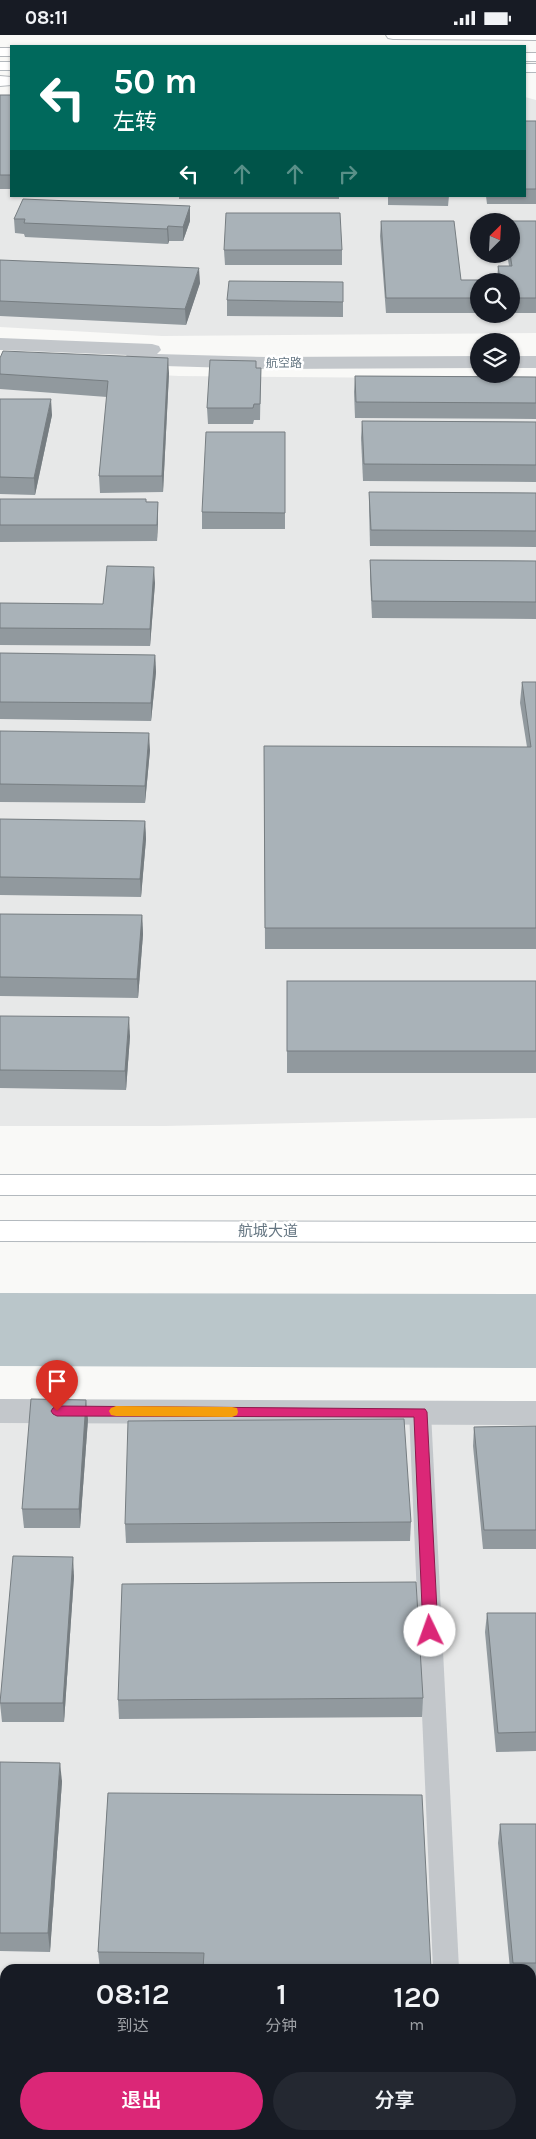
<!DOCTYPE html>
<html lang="zh">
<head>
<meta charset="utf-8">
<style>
	:root { --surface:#171b24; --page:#242831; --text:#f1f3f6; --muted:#9ea1a6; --accent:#db2777 }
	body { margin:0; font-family:Karla,"Noto Sans SC",sans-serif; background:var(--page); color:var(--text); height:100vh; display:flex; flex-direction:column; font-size:19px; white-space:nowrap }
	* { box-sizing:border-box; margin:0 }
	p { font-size:16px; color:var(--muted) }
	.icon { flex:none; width:28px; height:28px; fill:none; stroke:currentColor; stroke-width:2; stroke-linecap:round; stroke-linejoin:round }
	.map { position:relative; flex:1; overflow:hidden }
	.side { position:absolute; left:0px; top:1929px; width:536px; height:176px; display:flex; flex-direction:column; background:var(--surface); border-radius:15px 15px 0 0; box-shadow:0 1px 4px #0004 }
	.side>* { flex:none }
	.top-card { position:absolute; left:10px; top:10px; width:516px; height:152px; border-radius:0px; box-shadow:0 1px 4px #0004; background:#00695c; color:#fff; overflow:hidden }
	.needle { width:32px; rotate:24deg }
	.controls { position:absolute; left:470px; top:178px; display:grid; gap:10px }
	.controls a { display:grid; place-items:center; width:50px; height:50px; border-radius:50%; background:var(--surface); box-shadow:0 1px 4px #0004; font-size:25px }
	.pin { position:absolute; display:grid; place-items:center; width:42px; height:42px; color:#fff; margin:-51px -21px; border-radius:50% 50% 50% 0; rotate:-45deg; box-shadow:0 0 5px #0007 }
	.pin .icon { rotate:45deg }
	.me { position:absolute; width:55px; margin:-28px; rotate:357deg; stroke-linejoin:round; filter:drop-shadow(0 0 4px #0008) }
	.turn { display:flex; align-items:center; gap:18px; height:105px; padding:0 20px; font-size:22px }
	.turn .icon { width:65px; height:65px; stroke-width:2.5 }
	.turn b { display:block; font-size:35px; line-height:42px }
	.lanes { display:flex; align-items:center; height:48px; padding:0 20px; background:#0003; justify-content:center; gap:25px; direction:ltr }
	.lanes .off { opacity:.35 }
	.eta { display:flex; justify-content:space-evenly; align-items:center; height:85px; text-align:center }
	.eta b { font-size:30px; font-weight:600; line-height:35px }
	.cta { display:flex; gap:10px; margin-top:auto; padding:10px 20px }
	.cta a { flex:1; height:58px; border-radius:30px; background:var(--accent); color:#fff; font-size:20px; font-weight:600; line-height:58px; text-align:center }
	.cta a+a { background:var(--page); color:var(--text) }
	.status { display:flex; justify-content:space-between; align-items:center; height:35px; padding:0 25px; background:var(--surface); direction:ltr }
	.status svg { height:14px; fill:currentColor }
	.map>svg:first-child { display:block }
	.built { fill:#e7e8e8; fill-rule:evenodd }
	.water { fill:#bac6ca }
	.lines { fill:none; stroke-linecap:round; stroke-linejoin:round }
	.secondary-casing { stroke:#b3b9be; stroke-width:2 }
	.motorway-casing { stroke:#b4b8bc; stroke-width:2 }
	.service { fill:#c3c7cb; fill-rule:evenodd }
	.minor { fill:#c3c7cb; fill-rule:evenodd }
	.tertiary { fill:#c3c7cb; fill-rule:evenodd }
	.secondary { fill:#fff; fill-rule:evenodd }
	.motorway { fill:#fff; fill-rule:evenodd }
	.wall { fill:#91999e }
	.shaded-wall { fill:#767d81 }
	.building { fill:#a9b2b8; stroke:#767d81 }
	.route { fill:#db2777; stroke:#8e194d }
	.slow { fill:#f59e0b }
	.labels { text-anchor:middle; stroke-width:5; stroke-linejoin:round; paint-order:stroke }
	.far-street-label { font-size:12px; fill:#657682; stroke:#fff }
	.street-label { font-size:15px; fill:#657682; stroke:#fff }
</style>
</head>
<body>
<div class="status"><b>08:11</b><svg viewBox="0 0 49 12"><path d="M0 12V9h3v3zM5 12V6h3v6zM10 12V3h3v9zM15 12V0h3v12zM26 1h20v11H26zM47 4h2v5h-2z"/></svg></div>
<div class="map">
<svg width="536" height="2104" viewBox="0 0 536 2104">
	<rect width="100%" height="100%" fill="#f9f9f7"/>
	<g class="built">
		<path d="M11 61V161H525V62L536 65V298L162 301 0 292V62ZM479 186H511V219H479ZM479 246H511V279H479Z"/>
		<path d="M0 332 179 341 536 344V1083L165 1091H0Z"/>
		<path d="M0 1376 536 1378V2104H0ZM5 1934H531V2100H5Z"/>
	</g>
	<path class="water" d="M0 1258 536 1259V1333L0 1331Z"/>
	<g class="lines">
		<defs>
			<g id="secondary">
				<rect x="0" y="27" width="11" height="8"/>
				<rect x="525" y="29" width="11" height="8"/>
				<rect x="0" y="1140" width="536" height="20"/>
				<path d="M0 1186 536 1187V1207L0 1206Z"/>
			</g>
			<g id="motorway">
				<path d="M386 0H536V5L393 4 388 3Z"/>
				<rect x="0" y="13" width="11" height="8"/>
				<rect x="525" y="18" width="11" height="8"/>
				<path d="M0 41 11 42V50L0 51Z"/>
			</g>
		</defs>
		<use href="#secondary" class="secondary-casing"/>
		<use href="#motorway" class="motorway-casing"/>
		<g class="service">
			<path d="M420 1369 428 1371 431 1377 459 1934H433L409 1377 412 1371Z"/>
			<rect x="440" y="2100" width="28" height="4"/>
		</g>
		<path class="minor" d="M0 1364 536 1366V1390L0 1388Z"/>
		<g class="tertiary">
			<path d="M0 303 152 309 159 311 161 315 157 319 267 322 479 321V333L267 334 131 330 124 328 122 324 127 320 0 315Z"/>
			<rect x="511" y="321" width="25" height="12"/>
		</g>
		<use href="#secondary" class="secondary"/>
		<use href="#motorway" class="motorway"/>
	</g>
	<g class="wall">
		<rect x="0" y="60" width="11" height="94"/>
		<path d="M525 86H536V169H487L486 161H525Z"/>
		<rect x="179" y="161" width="160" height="3"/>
		<path d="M388 161H449L448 171 388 170Z"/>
		<path d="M190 171V186L183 206H169L168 209 25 202 24 199 15 198 14 184Z"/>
		<path d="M381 186 461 245H497L498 231H509L507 219H511L536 186V278H511V246H479V278H386L380 201Z"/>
		<path d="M224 215H342V230H225Z"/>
		<path d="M0 225 200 248 186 290 0 281Z"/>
		<path d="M343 247V282L227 281V265Z"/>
		<path d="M0 323 169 338 163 457 100 458 99 441 107 362 0 354Z"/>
		<path d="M256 333H261L260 385H254L253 389H208L207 373Z"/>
		<path d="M355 341 536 342V384L355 383 354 357Z"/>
		<path d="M0 364 52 380 35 460 0 459Z"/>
		<path d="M362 386 536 387V447L363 446 361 403Z"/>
		<path d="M285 397V494H202V477Z"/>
		<path d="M369 457 536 458V512L370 511 369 473Z"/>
		<path d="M0 464 158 467V484L157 506 0 507Z"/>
		<path d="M370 525 536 526V584L372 583 370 542Z"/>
		<path d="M155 548 150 611 0 610V568L103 569Z"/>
		<path d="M0 618 155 620 156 637 151 686 0 684Z"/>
		<path d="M522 647H536V914H265L264 711 527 712 520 668Z"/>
		<path d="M0 696 150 715 145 768 0 767Z"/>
		<path d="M0 784 145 786 146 804 141 862 0 860Z"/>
		<path d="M0 879 142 880 143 899 138 963 0 961Z"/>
		<rect x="287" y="946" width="249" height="92"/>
		<path d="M0 981 130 1001 126 1055 0 1053Z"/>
		<path d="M88 1384 80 1493H24L22 1474Z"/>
		<path d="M536 1391V1514H483L473 1411 474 1392Z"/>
		<path d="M411 1487 410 1506 126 1508 125 1489Z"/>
		<path d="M74 1541 64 1687H2L0 1668Z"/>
		<path d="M487 1578H536V1716L496 1717 485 1597Z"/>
		<path d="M423 1663 422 1682 119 1684 118 1665Z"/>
		<path d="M0 1727 62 1746 50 1917 0 1916Z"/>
		<path d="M108 1758 431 1934H100L98 1917Z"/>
		<path d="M500 1789H536V1946H531V1934H510L498 1808Z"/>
		<path d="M527 2100H531L536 2104H527Z"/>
	</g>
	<g class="shaded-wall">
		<path d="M190 171V186L183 206V192Z"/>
		<path d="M168 191 169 206 168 209 167 194Z"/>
		<path d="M199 233 200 248 186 290 185 274Z"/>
		<path d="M168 323 169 338 163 457 162 441Z"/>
		<path d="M51 364 52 380 35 460 34 443Z"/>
		<path d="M158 467V484L157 506V490Z"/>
		<path d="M154 532 155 548 150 611V594Z"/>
		<path d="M155 620 156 637 151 686V668Z"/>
		<path d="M149 698 150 715 145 768V751Z"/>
		<path d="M145 786 146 804 141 862 140 844Z"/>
		<path d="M142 880 143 899 138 963 137 944Z"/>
		<path d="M129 982 130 1001 126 1055 125 1036Z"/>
		<path d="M86 1365 88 1384 80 1493 79 1474Z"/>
		<path d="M73 1522 74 1541 64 1687 63 1668Z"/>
		<path d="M60 1728 62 1746 50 1917 48 1898Z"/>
		<path d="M30 2100H34L33 2104H30Z"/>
	</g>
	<g class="building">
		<rect x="0" y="60" width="11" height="80"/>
		<rect x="525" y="86" width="11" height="68"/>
		<path d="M23 164 190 171 183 192 168 191 167 194 24 188 25 184H14Z"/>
		<path d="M226 178H340L342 215H224Z"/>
		<path d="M381 186H454L461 245H500L498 231H512L510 219H511V186H505H536V263H511V246H479V263H386Z"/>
		<path d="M0 225 199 233 185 274 0 266Z"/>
		<path d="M229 246 343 247V267L227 265Z"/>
		<path d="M3 316 168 323 162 441H99L108 346 0 339V323Z"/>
		<path d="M210 325 256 326V333H261L260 369H254L253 373H207Z"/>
		<path d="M355 341 536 342V368L356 367Z"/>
		<path d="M0 364H51L34 443 0 442Z"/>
		<path d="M362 386 536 387V430L364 429Z"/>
		<path d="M206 397H285V478L202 477Z"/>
		<path d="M369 457 536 458V496L371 495Z"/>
		<path d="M0 464H146V467H158L157 490H0Z"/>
		<path d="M370 525 536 526V567L372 566Z"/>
		<path d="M107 531 154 532 150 594 0 593V568L103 569Z"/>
		<path d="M0 618 155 620 151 668 0 667Z"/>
		<path d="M522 647H536V893H265L264 711 531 712Z"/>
		<path d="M0 696 149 698 145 751 0 749Z"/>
		<path d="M0 784 145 786 140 844 0 842Z"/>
		<path d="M0 879 142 880 137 944 0 942Z"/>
		<rect x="287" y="946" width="249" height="70"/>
		<path d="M0 981 129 982 125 1036 0 1035Z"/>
		<path d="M31 1364 86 1365 79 1474H22Z"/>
		<path d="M404 1384 411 1487 125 1489 128 1386Z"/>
		<path d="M536 1391V1495H484L474 1392Z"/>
		<path d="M13 1521 73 1522 63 1668H0Z"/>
		<path d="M416 1547 423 1663 118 1665 122 1549Z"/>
		<path d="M487 1578H536V1697L498 1698Z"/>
		<path d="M0 1727 60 1728 48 1898H0Z"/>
		<path d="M108 1758 422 1760 431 1934H203L204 1918 98 1917Z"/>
		<path d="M500 1789H536V1928H513Z"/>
		<path d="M0 1962H5V2100H30V2104H0Z"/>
		<rect x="531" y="2037" width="5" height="67"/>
		<rect x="92" y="2100" width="347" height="4"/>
	</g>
	<path class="route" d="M57 1371 425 1374 427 1377 438 1596 435 1600 430 1602 426 1600 423 1596 414 1382 57 1381 53 1379 51 1376 53 1373Z"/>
	<path class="slow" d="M116 1371 232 1372 237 1373 238 1377 237 1380 232 1382 116 1381 111 1380 109 1376 111 1373Z"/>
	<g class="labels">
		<g class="far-street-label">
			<text x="284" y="332">航空路</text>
		</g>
		<g class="street-label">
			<text x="268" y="1201">航城大道</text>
		</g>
	</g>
</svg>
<div class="controls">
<a><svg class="needle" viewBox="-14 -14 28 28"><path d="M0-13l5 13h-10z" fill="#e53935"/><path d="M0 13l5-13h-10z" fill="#9ea1a6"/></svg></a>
<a><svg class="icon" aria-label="search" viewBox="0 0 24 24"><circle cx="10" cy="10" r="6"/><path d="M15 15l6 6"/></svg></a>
<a><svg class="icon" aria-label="layers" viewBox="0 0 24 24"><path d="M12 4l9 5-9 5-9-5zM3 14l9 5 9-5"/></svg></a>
</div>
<div class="pin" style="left:57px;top:1376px;background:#d93025"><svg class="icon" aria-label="arrive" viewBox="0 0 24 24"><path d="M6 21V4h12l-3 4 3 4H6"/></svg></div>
<svg class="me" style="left:430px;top:1596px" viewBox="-20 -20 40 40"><circle r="19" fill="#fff"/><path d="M0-13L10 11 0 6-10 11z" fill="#db2777"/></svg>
<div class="top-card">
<div class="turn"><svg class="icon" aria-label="left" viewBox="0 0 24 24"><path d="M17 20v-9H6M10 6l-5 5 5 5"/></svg><div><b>50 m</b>左转</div></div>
<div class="lanes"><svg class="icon" aria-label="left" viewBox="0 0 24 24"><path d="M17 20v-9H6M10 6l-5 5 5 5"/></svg><svg class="icon off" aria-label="ahead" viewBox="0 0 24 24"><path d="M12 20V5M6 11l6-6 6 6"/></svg><svg class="icon off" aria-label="ahead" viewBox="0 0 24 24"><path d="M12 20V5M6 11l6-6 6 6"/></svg><svg class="icon off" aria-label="right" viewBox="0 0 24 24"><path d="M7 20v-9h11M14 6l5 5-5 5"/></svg></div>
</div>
<section class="side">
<div class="eta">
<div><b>08:12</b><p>到达</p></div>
<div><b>1</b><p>分钟</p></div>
<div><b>120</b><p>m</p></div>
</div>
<div class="cta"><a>退出</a><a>分享</a></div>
</section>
</div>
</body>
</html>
